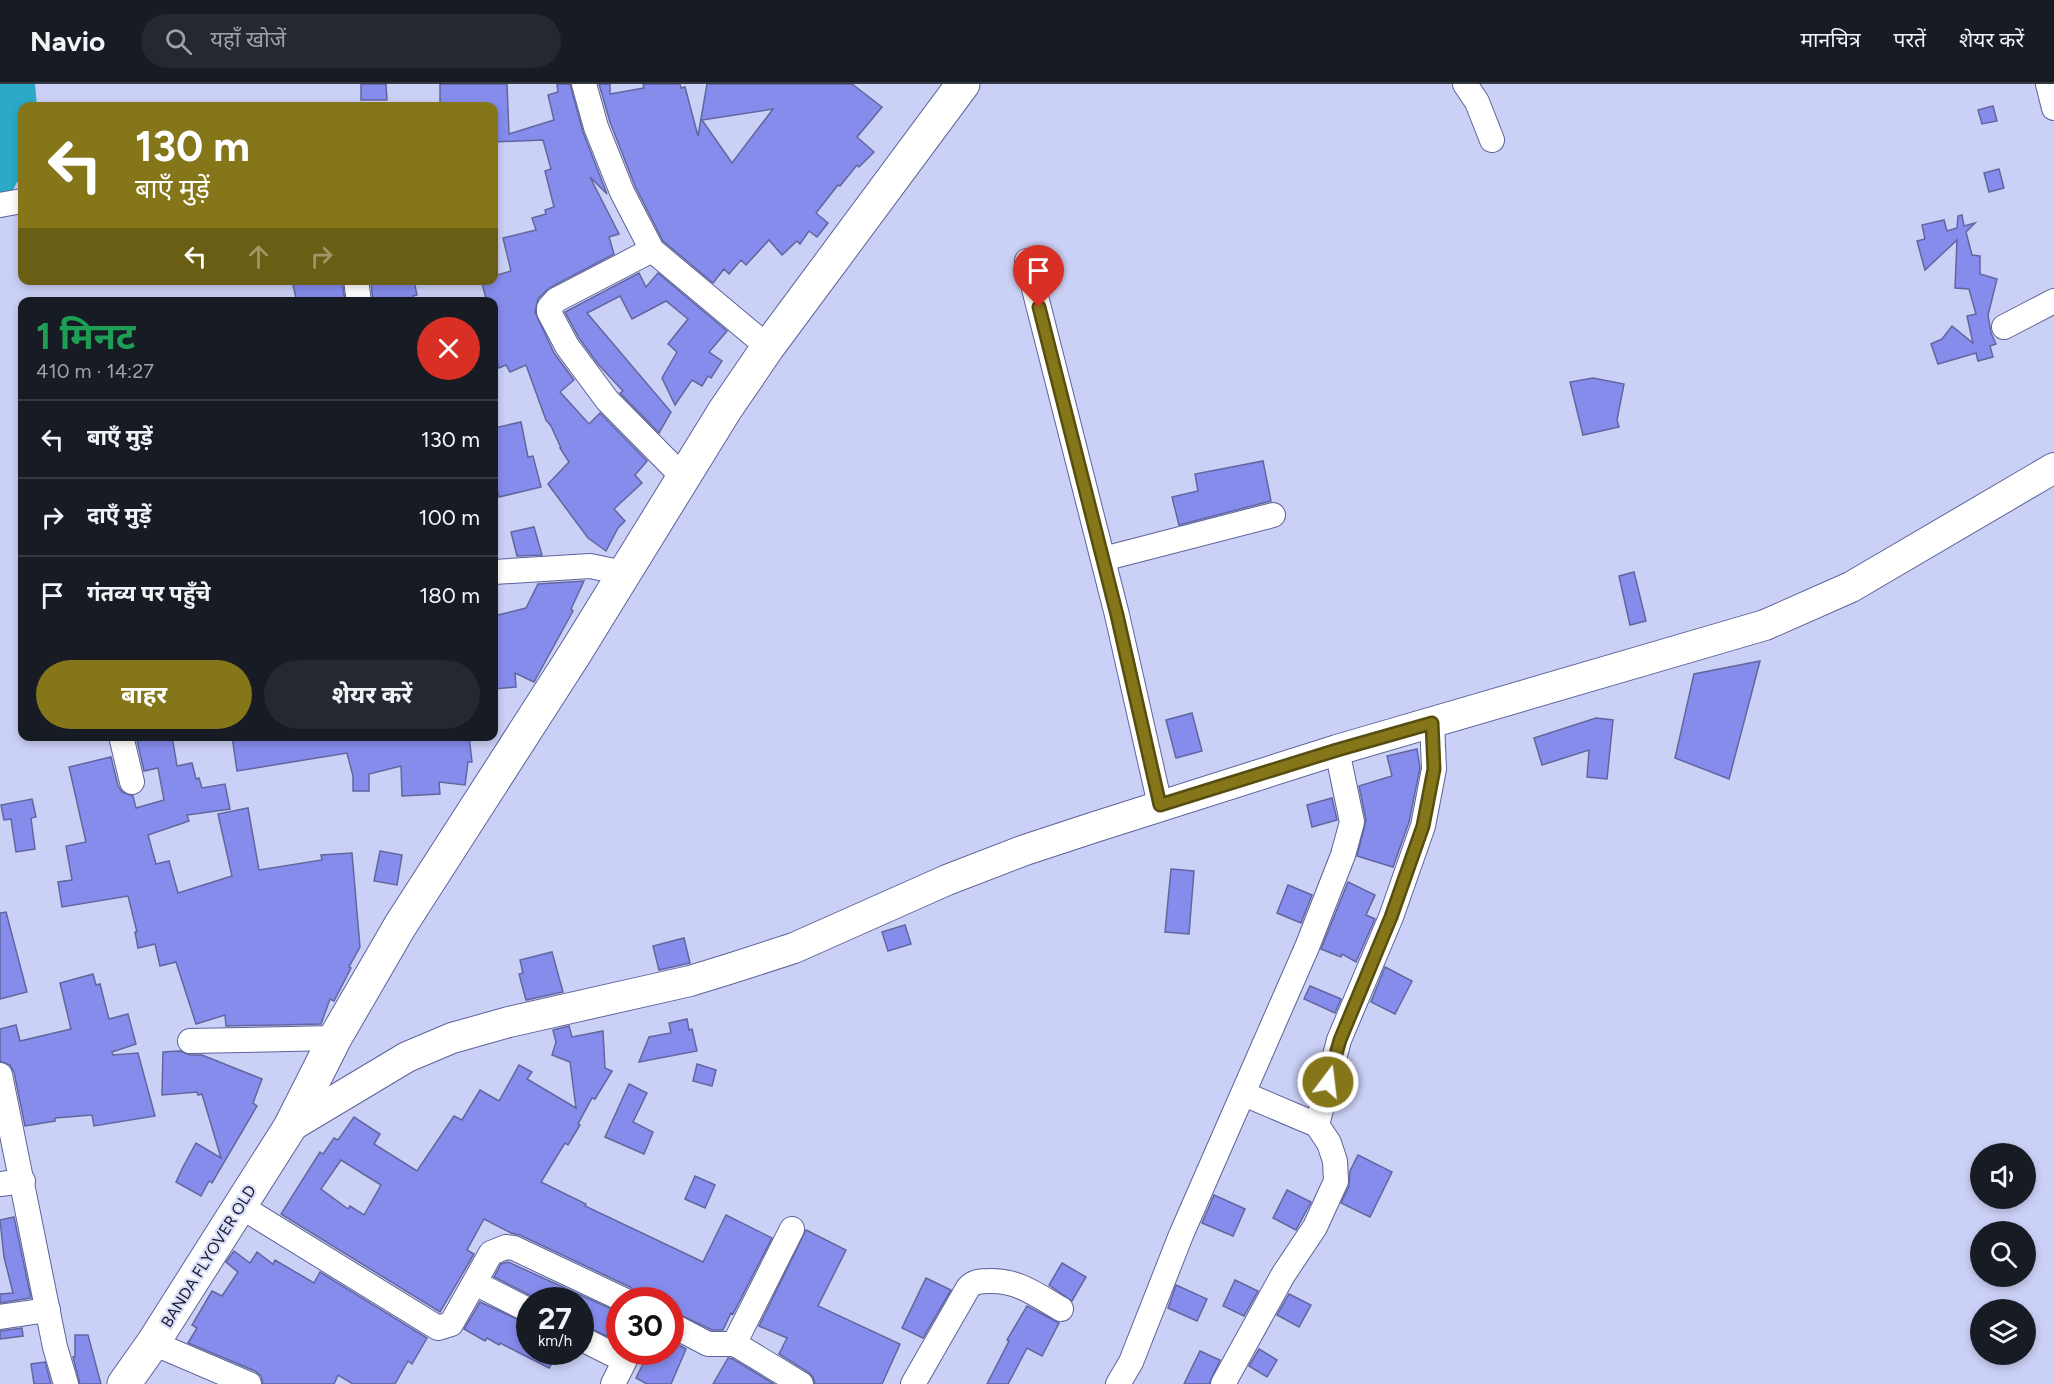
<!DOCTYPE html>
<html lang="hi">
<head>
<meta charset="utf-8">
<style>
	:root { --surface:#171b24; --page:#242831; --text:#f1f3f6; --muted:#9ea1a6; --line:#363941; --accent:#857619 }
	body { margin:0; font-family:Figtree,"Noto Sans Devanagari",sans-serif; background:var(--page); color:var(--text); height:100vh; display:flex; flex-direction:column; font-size:22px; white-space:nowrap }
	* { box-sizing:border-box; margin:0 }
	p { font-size:20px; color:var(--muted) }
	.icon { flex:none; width:33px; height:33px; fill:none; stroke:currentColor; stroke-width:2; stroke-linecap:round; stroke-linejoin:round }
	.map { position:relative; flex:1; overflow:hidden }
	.panel { position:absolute; left:18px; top:213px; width:480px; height:444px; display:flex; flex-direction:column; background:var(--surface); border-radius:12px; box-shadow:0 3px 9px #0003 }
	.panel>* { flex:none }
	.top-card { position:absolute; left:18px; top:18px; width:480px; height:183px; border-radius:12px; box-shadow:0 3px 9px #0003; background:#857619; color:#fff; overflow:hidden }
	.fabs { position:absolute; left:1970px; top:1059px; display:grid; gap:12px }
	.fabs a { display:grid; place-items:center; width:66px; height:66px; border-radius:50%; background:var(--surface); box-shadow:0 3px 9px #0003; font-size:30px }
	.speed { position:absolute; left:516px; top:1203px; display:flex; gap:12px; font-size:30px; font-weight:700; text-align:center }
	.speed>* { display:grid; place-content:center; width:78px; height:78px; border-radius:50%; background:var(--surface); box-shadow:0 3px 9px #0003; line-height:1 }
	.speed small { font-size:15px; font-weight:400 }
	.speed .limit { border:9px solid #d22; background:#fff; color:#111 }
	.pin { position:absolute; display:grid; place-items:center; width:51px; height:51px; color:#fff; margin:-62px -26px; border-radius:50% 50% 50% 0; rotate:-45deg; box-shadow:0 0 6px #0007 }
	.pin .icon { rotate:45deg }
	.me { position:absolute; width:66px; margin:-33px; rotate:15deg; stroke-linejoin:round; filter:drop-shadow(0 0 4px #0008) }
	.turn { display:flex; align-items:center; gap:21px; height:126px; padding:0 18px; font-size:27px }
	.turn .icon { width:78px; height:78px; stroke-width:2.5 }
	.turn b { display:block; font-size:42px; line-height:51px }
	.lanes { display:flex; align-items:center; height:57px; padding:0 18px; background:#0003; justify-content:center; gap:30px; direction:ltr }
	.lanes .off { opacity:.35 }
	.round { display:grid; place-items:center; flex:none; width:63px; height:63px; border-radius:32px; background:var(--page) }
	.overview { display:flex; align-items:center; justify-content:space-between; height:102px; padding:0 18px }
	h1 { font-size:36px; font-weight:700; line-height:45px; color:#1e9e55 }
	.button { display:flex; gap:12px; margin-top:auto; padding:12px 18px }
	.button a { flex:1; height:69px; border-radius:36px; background:var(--accent); color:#fff; font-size:24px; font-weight:700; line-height:69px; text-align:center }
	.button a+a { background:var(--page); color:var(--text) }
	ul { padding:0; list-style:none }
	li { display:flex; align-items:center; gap:18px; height:78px; padding:0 18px; border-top:2px solid var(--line) }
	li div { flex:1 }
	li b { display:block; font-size:22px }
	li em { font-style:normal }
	header { display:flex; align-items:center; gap:36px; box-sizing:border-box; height:84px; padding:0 30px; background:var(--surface); border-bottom:2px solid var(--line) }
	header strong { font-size:28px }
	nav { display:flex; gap:33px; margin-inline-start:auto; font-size:21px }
	.search { width:420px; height:54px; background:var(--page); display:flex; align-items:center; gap:15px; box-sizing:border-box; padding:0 21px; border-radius:33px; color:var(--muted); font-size:22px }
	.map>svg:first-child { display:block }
	.water { fill:#2ca9c8 }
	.building { fill:#868cec; stroke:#61669e; stroke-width:1.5; fill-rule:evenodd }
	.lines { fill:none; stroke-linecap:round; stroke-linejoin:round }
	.minor-casing { stroke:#5d629a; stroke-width:26 }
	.major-casing { stroke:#5d629a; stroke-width:32 }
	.highway-casing { stroke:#5d629a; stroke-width:35 }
	.minor { stroke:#fff; stroke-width:24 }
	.major { stroke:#fff; stroke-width:30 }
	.highway { stroke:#fff; stroke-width:33 }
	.route-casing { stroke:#564d10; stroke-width:15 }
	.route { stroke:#857619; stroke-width:10 }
	.labels { text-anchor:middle; stroke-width:4.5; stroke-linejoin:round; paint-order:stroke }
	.street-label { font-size:16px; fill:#181930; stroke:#dadef7 }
</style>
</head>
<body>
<header>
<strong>Navio</strong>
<div class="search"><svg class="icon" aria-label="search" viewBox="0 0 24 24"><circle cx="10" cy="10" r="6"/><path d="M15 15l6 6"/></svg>यहाँ खोजें</div>
<nav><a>मानचित्र</a><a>परतें</a><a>शेयर करें</a></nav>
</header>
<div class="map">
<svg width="2054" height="1300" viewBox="0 0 2054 1300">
	<rect width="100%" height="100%" fill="#cbd0f6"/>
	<path class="water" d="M0 0H35L37 22H22V101L17 98 13 106 0 111Z"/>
	<g class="building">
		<path d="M361 0H386L387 16H361Z"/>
		<path d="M440 0H507L509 50 554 36 548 11 558 8 557 0H570L583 48 607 110 590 93 619 150 609 153 614 170 549 204 538 215 535 228 554 269 574 296 560 308 589 340 600 329 647 377 635 391 642 399 614 425 625 437 618 444 606 467 588 454 548 400 569 378 560 364H561L551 342 546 336 526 281 510 288 506 281 499 284 494 270V218H487L481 196H494V192L511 187 503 154 536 146 532 134 546 130 545 126 554 123 545 87 551 85 543 56 494 58V22H440Z"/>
		<path d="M599 0H610V10L644 4 643 0H680L681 4 685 3 698 52 707 0H852L882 23 857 53 874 68 859 83 857 81 840 102 838 101 816 129 828 139 817 153 809 147 800 160 797 157 782 171 769 156 746 181 741 176 729 190 724 185 713 199 663 157 635 102 610 38ZM773 25 732 79 702 36Z"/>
		<path d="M1993 22 1997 37 1982 40 1978 26Z"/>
		<path d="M1999 85 2004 104 1989 108 1984 89Z"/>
		<path d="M1962 131 1964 142 1975 139 1966 148 1972 171 1980 172V190L1997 195 1988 231 1991 249 1996 260 1990 262 1993 273 1978 277 1976 269 1938 280 1931 260 1942 255 1952 242 1973 259 1967 232 1976 230 1969 205 1955 204 1957 156 1925 186 1917 157 1925 155 1922 141 1944 136 1947 147 1957 144 1958 132Z"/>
		<path d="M639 189 646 203 658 189 727 247 709 268 722 277 711 294 708 292 702 302 692 296 675 321 662 294 677 268 668 260 688 235 666 217 632 235 620 212 587 229 671 328 659 349 620 309 623 307 598 280 579 254 565 228Z"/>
		<path d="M313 196H342L345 218H297L293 201Z"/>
		<path d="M377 196H414L417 211 413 212 415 218H373L371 198Z"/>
		<path d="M1593 294 1624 300 1617 336 1619 343 1583 351 1570 298Z"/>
		<path d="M521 338 528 373 533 372 541 403 499 413 494 391V344Z"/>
		<path d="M1263 377 1271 417 1179 441 1172 413 1198 407 1195 390Z"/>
		<path d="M534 443 542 471 517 472 511 448Z"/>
		<path d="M1634 488 1646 537 1630 541 1619 492Z"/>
		<path d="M584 497 571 525 573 527 534 598 515 589 516 603 494 605V532L526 524 538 500Z"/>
		<path d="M1760 577 1729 695 1675 674 1694 590Z"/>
		<path d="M1192 629 1202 667 1176 674 1166 636Z"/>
		<path d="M1596 634 1613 636 1607 695 1587 693 1589 666 1542 681 1534 654Z"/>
		<path d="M136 652H172L177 682 192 679 196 695 199 694 202 704 225 700 230 725 187 731 189 737 148 751 156 780 169 777 178 809 232 792 218 730 248 724 259 786 322 776 321 771 352 769 360 863 349 883 351 884 334 917 330 915 321 940 226 942 225 931 196 940 176 878 160 882 155 860 138 864 135 848H137L128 812 62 823 58 798 72 796 66 762 86 758 69 683 111 673 118 702 122 708 133 712 136 724 164 716 158 684 144 687Z"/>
		<path d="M232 652H469L472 678H468L465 701 439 698 440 710 402 712 401 682 369 690V707H353V692L347 669 237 687Z"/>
		<path d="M1417 665 1420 684 1409 738 1393 783 1357 772 1366 736 1359 702 1392 692 1387 672Z"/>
		<path d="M1332 714 1337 736 1312 743 1307 721Z"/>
		<path d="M32 715 36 733 31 734 35 765 16 768 11 735 4 736 1 721Z"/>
		<path d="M380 767 402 771 397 801 374 797Z"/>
		<path d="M1171 785 1194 787 1189 850 1165 848Z"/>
		<path d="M1348 798 1375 811 1366 831 1375 835 1356 878 1342 870 1341 873 1321 865Z"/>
		<path d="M1288 801 1312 811 1301 839 1277 829Z"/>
		<path d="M6 828 27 908 0 915V829Z"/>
		<path d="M905 841 911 860 888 867 882 848Z"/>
		<path d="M684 854 690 879 659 886 653 862Z"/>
		<path d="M552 868 563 908 526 916 519 890 523 889 520 876Z"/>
		<path d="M1385 883 1412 897 1395 930 1371 918Z"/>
		<path d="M93 890 96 901 100 900 109 935 128 930 136 960 112 968 113 971 138 969 155 1032 94 1042 92 1031 55 1034V1037L25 1042 14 988 10 981 0 977V945L16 941 20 957 71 945 60 899Z"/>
		<path d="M1310 902 1341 915 1335 929 1304 915Z"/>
		<path d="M687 935 689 946 692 945 697 967 639 978 649 953 671 949 669 939Z"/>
		<path d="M569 942 572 953 603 947 605 984 612 987 595 1015 592 1014 578 1040 580 1041 568 1061 565 1059 541 1098 586 1120 585 1122 703 1178 726 1131 772 1154 733 1230 731 1229 723 1246H712L670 1226V1216H644L638 1214 635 1207 630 1203 520 1151 511 1149 484 1135 467 1166 474 1170 440 1228 281 1130 320 1068 323 1070 334 1054 338 1056 354 1033 380 1050 374 1060 417 1087 454 1032 462 1036 480 1006 499 1017 519 981 532 988 527 995 576 1024 570 978 552 971 556 958 553 946ZM341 1076 381 1101 364 1131 350 1122 348 1125 321 1105Z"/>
		<path d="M180 967 190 971H202L262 995 253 1019 257 1022 212 1099 209 1097 201 1112 176 1098 183 1083 196 1059 221 1074 202 1010 198 1011 197 1008 162 1011 163 968Z"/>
		<path d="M697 980 716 986 712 1002 693 997Z"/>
		<path d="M629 1000 647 1009 633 1038 653 1048 644 1070 605 1053Z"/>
		<path d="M1358 1071 1392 1088 1370 1133 1341 1119 1349 1102 1350 1087Z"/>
		<path d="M695 1092 715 1101 705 1124 685 1115Z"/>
		<path d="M1287 1106 1311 1118 1296 1146 1273 1134Z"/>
		<path d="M1214 1111 1245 1125 1233 1152 1202 1139Z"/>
		<path d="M14 1133 31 1214 0 1219V1210L13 1209 4 1173 0 1136Z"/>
		<path d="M806 1146 846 1166 818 1222 900 1260 882 1300H815L813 1293 808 1288 779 1270 787 1254 759 1242Z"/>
		<path d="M234 1167 250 1179 257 1168 273 1180 275 1176 314 1199 320 1188 427 1254 412 1280 408 1277 395 1300H353L338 1291 334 1300H263L261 1292 255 1287 188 1259 197 1244 192 1241 212 1207 222 1212 238 1188 226 1178Z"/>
		<path d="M508 1178 620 1229V1247L613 1244 609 1253 580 1240V1216H539L494 1193 501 1180Z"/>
		<path d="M1062 1179 1086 1193 1072 1217 1049 1201Z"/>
		<path d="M926 1194 951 1206 923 1254 902 1244Z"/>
		<path d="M1235 1196 1258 1207 1244 1232 1223 1222Z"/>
		<path d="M1176 1201 1207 1215 1197 1237 1168 1224Z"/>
		<path d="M1289 1210 1311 1221 1299 1243 1277 1231Z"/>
		<path d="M480 1218 530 1241V1268H548L556 1273 549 1284 500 1259 499 1261 487 1254 485 1257 464 1245Z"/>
		<path d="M1027 1222 1059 1239 1042 1272 1027 1264 1008 1300H987L1009 1257 1007 1256Z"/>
		<path d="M22 1244 23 1252 0 1255V1247Z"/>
		<path d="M75 1251H88L101 1300H80L73 1273H75Z"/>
		<path d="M670 1256 686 1265 671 1300H647L636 1294 649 1268H670Z"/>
		<path d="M1259 1265 1277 1276 1267 1293 1249 1282Z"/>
		<path d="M1200 1267 1220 1276 1209 1300H1184Z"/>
		<path d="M728 1274 733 1275 774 1300H713Z"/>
		<path d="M45 1278 51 1300H34L31 1280Z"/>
	</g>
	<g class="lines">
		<defs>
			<g id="minor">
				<path d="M584 0 596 43 622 108 652 166 768 263"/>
				<path d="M1465 0 1477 18 1492 56"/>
				<path d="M2048 0 2054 24"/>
				<path d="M0 121 22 117"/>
				<path d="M652 166 556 216 549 224V228L567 262 607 316 683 393"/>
				<path d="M1027 177 1117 531 1160 721"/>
				<path d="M356 196 359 218"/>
				<path d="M2004 243 2054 217"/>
				<path d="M1103 475 1273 431"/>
				<path d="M494 488 590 482 624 489"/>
				<path d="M121 652 132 698"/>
				<path d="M190 957 335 954"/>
				<path d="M0 991 55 1263 66 1300"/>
				<path d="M1317 1041 1339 956 1391 833 1423 742 1434 685 1432 639"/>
				<path d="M0 1100 23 1097"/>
				<path d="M240 1122 438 1244 451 1240 491 1169 506 1163 514 1164 624 1216"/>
				<path d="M475 1199 530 1227"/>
				<path d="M0 1233 48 1226"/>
				<path d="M670 1240 708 1260H734L740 1263 801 1300"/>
				<path d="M580 1254 624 1276"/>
				<path d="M153 1259 249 1300"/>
				<path d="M734 1260 792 1145"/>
				<path d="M613 1300 629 1268"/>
				<path d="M913 1300 968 1204C974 1197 981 1197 990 1197 1018 1196 1038 1212 1061 1225"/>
				<path d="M1118 1300 1131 1278 1181 1151 1307 863 1343 771 1352 738 1337 666"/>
				<path d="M1223 1300 1283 1191 1315 1143 1336 1097 1335 1077 1329 1059 1317 1041 1244 1010"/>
			</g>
			<path id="major" d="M290 1043 407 973 452 954 509 938 690 897 729 885 794 864 947 796 1025 766 1095 743 1337 666 1765 541 1851 503 2054 384"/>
			<path id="highway" d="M124 1300 153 1259 290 1043 335 954 400 842 574 571 725 326 768 263 963 0"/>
		</defs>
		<use href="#minor" class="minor-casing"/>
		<use href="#major" class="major-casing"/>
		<use href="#highway" class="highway-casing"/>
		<use href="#minor" class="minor"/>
		<use href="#major" class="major"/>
		<use href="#highway" class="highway"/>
	</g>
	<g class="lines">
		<defs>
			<path id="route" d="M1039 223 1117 531 1160 721 1337 666 1432 639 1434 685 1423 742 1391 833 1340 956 1328 998"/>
		</defs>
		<use href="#route" class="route-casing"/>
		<use href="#route" class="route"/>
	</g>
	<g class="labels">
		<g class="street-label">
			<text transform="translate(208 1172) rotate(-58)" y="6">BANDA FLYOVER OLD</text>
		</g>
	</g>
</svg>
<div class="fabs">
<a><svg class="icon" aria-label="sound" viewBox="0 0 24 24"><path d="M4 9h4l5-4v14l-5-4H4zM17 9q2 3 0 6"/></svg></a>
<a><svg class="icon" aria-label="search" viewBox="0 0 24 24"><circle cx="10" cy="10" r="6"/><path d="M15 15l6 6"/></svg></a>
<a><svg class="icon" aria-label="layers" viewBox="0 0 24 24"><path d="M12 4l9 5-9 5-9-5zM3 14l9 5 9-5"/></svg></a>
</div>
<div class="speed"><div>27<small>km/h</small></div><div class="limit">30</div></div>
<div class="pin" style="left:1039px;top:223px;background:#d93025"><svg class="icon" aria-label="arrive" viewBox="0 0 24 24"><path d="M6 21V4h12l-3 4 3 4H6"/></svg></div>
<svg class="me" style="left:1328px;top:998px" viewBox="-20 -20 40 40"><circle r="17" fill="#857619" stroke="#fff" stroke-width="3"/><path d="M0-11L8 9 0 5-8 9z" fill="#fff"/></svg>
<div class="top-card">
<div class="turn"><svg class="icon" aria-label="left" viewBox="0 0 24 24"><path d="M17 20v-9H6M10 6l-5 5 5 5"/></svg><div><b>130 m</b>बाएँ मुड़ें</div></div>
<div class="lanes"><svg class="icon" aria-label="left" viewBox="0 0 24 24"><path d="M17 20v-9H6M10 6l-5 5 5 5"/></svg><svg class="icon off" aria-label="ahead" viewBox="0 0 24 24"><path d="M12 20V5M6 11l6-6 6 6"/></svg><svg class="icon off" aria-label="right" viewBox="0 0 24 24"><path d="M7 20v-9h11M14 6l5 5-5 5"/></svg></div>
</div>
<section class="panel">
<div class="overview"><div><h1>1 मिनट</h1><p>410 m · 14:27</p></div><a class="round" style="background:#d93025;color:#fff"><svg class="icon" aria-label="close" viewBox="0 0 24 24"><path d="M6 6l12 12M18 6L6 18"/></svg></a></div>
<ul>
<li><svg class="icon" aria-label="left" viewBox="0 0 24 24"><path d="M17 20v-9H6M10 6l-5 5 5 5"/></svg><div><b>बाएँ मुड़ें</b></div><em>130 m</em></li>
<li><svg class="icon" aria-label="right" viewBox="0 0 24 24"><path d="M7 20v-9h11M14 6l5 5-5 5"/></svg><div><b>दाएँ मुड़ें</b></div><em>100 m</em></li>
<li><svg class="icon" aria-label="arrive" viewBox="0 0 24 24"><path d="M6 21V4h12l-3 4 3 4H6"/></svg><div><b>गंतव्य पर पहुँचे</b></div><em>180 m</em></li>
</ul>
<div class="button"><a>बाहर</a><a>शेयर करें</a></div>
</section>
</div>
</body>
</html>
